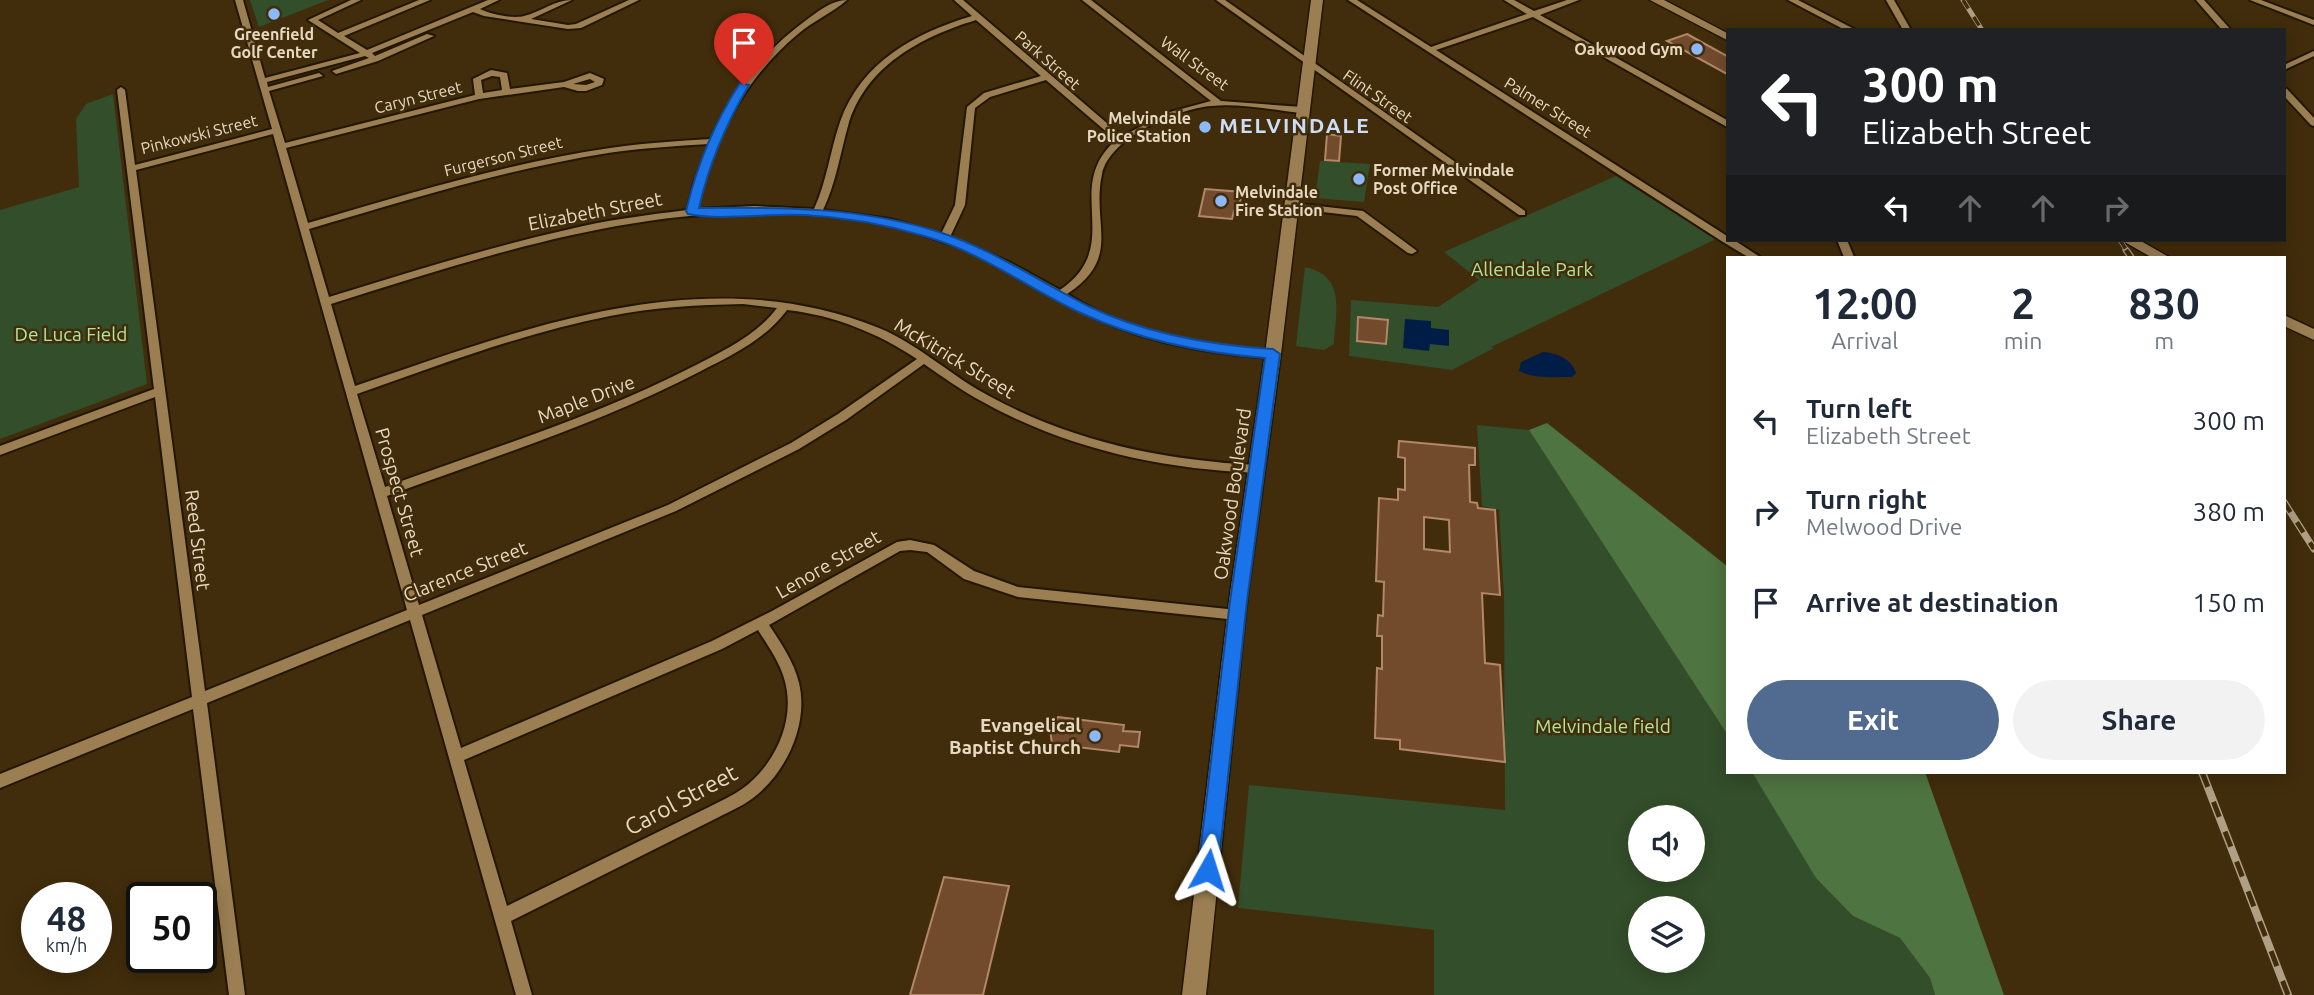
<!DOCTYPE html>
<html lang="en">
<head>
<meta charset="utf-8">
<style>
	:root { --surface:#fff; --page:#f2f2f3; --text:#1f2937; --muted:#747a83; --accent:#506a90 }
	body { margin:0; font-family:Ubuntu,sans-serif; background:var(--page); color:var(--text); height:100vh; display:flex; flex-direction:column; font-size:26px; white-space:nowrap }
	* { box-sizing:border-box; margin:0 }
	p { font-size:23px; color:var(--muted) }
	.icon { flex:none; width:38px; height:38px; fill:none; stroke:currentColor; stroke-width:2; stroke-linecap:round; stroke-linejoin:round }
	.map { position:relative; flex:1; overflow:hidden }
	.panel { position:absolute; left:1726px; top:256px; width:560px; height:518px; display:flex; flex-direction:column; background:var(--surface); border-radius:0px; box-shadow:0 4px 18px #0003 }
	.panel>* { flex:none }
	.guide { position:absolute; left:1726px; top:28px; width:560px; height:214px; border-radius:0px; box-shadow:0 4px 18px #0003; background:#202124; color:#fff; overflow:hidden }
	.controls { position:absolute; left:1628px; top:805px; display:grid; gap:14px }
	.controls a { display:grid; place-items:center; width:77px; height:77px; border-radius:50%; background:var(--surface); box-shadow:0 4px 18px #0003; font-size:35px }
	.speed { position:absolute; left:21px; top:882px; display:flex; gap:14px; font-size:35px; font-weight:700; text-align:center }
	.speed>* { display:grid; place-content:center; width:91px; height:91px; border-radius:50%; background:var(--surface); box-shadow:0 4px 18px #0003; line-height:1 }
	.speed small { font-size:18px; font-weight:400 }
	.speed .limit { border:4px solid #111; border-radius:10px; background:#fff; color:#111 }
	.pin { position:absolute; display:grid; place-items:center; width:60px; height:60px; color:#fff; margin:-72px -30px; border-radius:50% 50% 50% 0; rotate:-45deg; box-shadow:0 0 7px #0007 }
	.pin .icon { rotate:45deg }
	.me { position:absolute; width:77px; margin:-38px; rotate:6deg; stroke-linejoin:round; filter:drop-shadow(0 0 5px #0008) }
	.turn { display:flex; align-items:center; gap:24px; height:147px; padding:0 21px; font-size:32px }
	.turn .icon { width:91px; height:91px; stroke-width:2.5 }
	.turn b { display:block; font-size:49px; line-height:60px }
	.lanes { display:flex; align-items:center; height:66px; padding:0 21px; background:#0003; justify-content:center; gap:35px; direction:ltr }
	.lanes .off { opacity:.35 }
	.eta { display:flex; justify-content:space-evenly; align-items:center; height:119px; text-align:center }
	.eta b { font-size:42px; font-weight:700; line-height:49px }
	.cta { display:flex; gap:14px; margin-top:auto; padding:14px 21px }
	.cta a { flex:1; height:80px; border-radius:42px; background:var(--accent); color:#fff; font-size:28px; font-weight:700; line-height:80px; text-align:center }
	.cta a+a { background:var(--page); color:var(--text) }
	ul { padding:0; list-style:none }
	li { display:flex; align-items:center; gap:21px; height:91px; padding:0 21px }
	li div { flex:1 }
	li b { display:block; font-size:26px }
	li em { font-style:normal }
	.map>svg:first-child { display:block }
	.green { fill:#334e2a; fill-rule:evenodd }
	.forest { fill:#4e7441 }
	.water { fill:#001d48 }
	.building { fill:#724b2d; stroke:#b28767; stroke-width:2; fill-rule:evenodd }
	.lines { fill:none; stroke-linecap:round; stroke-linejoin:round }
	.street-casing { stroke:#231602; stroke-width:4 }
	.secondary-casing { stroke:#231602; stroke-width:3 }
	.street { fill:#9b7f53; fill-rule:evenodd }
	.secondary { fill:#9b7f53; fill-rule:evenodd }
	.rail-far2-casing { stroke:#af9f84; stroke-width:5 }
	.rail-far1-casing { stroke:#af9f84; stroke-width:7 }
	.rail-casing { stroke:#af9f84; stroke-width:8 }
	.rail-far2 { stroke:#412d0b; stroke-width:3.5; stroke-dasharray:10; stroke-linecap:butt }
	.rail-far1 { stroke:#412d0b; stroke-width:4.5; stroke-dasharray:12; stroke-linecap:butt }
	.rail { stroke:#412d0b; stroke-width:5; stroke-dasharray:16; stroke-linecap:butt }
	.route { fill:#1a73e8; stroke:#114b97; stroke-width:2 }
	.poi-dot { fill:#8cb9fc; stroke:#412d0b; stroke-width:2.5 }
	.labels { text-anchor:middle; stroke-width:5; stroke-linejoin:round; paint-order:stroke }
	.far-poi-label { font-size:16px; font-weight:bold; fill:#e7d8c1; stroke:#412d0b; text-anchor:end }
	.far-street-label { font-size:16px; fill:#e7d8c1; stroke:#412d0b }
	.street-label { font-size:19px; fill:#e7d8c1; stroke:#412d0b }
	.park-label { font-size:19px; fill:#ade699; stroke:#412d0b }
	.poi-label { font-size:19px; font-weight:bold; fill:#e7d8c1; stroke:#412d0b; text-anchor:end }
	.far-district-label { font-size:21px; font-weight:bold; letter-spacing:2px; fill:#ccddf7; stroke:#412d0b }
	.near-street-label { font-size:23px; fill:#e7d8c1; stroke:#412d0b }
</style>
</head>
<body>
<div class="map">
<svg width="2314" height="995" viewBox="0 0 2314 995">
	<rect width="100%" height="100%" fill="#412d0b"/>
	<g class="green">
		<path d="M250 0H328L259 27Z"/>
		<path d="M113 94 147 384 0 439V210L79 187 76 119 86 104Z"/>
		<path d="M1320 161 1370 164 1364 202 1315 198Z"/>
		<path d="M1616 176 1716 239 1491 347 1494 348 1452 370 1349 356 1351 300 1438 307 1479 280 1444 252Z"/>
		<path d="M1305 267C1346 276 1336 311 1334 344L1324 350 1296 346Z"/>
		<path d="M1477 425 1529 430 1727 734V772H1752L1853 916 1900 938 1930 978 1935 995H1434V930L1238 908 1249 785 1505 810 1504 597 1499 510 1482 506ZM1640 817H1692V870H1640ZM1640 908H1692V961H1640Z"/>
	</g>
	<g class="forest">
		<path d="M1547 423 1727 566V734L1529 430Z"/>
		<path d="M1752 772H1925L2004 995H1935L1930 978 1900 938 1853 916 1816 878Z"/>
	</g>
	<g class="water">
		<path d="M1405 319 1431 321V328L1449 330V346L1430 344 1429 351 1403 348Z"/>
		<path d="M1543 352C1557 353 1572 359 1576 373L1572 377C1555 377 1534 379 1519 371L1521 362Z"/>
	</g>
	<g class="building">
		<path d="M1687 34 1727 56V74L1667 41Z"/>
		<path d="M1327 134 1341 136 1339 161 1325 160Z"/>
		<path d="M1205 189 1242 192 1238 211H1234L1232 219 1199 216Z"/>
		<path d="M1358 317 1388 320 1386 344 1357 341Z"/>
		<path d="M1399 441 1475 448V465H1469L1470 502 1477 503 1478 508 1495 510 1500 595 1482 593 1485 663 1500 665 1505 762 1400 749V740L1375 738 1377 668 1382 669V636H1377L1378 615 1383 616 1384 582 1376 581 1379 498 1398 500V489L1405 490V458L1398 457ZM1424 517 1449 520 1450 552 1424 549Z"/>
		<path d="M1058 717 1124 725 1123 731 1140 732 1138 747 1120 745 1119 752 1052 744 1050 729Z"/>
		<path d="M944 877 1009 886 983 995H910Z"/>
	</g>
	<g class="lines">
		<defs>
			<g id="street">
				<path d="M235 0H243L265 78 360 53 308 20 351 0H361L318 20 338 33 419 0H430L344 36 367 50 488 0H499L480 9C490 14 513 19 524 16 541 12 554 0 572 0L531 19 568 25 576 24 629 0H639L581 28 568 29 484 16 473 12 372 53 375 56 427 34 434 36 378 61 336 74 332 71 369 58 365 56 267 82 268 87 319 73 323 76 269 91 285 143 475 95 473 79 491 70 507 73 510 89 564 82 590 73 604 79 602 85 586 91H578L564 87 479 99 286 148 308 223C407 194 507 163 610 148 644 143 677 141 711 139 733 89 766 49 809 18 820 10 833 0 847 0 832 13 813 21 798 34 746 77 710 142 697 209L754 206 814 209C827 181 830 151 840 122 861 62 915 33 972 16L954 0H963L1122 136 1170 112 1211 101 1082 0H1091L1221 101 1302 107 1306 110 1302 113C1274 110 1239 103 1211 106 1177 109 1110 137 1102 174 1091 225 1123 257 1067 294 1114 324 1167 340 1222 347 1240 349 1259 348 1277 351L1278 354 1277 357 1273 358C1206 354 1139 342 1079 310 1035 287 995 257 947 243 929 237 911 230 892 226 700 184 512 247 331 304L355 386C523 329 704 257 879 328 920 345 952 377 991 397 1074 442 1163 460 1256 465L1262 469 1256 473C1161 469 1067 449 983 402 962 391 943 377 924 364L846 420 799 449 676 511 422 615 461 748 712 641 772 611 897 542 910 540 934 545 974 571 1018 587 1237 610 1242 611 1244 615 1242 619 1237 620 1018 597 964 579 927 552 910 550 900 551 769 625C781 643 794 662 799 683 809 724 786 773 753 798 743 806 730 811 719 817L511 921 532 995H516L410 620 207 703 245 995H229L193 709 0 788V774L192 697 155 397 0 455V446L154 389 117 90 121 87 125 90 135 165 272 129ZM976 20 1041 76 984 93 967 107 955 205 941 234 890 219 823 210C836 183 840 154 848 126 865 66 921 37 976 20ZM492 76 500 77 502 90 483 93 481 80ZM590 79 595 82 586 85 573 84ZM1046 80 1116 140C1061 188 1126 245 1060 290L1009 262 950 237 965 205 975 108 990 97ZM273 134 407 610 205 691 136 170ZM709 144 694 183 687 210C647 215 606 220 566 230 486 248 408 273 329 297L309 229C408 200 507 169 608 153 642 148 675 146 709 144ZM743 304 777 308C757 335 723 351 694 366 595 417 489 449 385 487L357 394C440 365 523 333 610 316 654 307 698 305 743 304ZM787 310C833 315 878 333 917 359L838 414 791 443 668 505 419 605 387 496C493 457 601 423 701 371 732 355 766 339 787 310ZM758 630C768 646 779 661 784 678 797 719 775 765 742 789 732 796 720 801 709 807L507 906 464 760 722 649Z"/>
				<path d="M1216 0H1225L1525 211V215H1519Z"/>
				<path d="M1348 0H1357L1431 47 1527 14 1504 0H1514L1534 11 1567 0H1579L1540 15 1727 120V127L1533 17 1436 50 1727 236V240H1734L1760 257H1748L1723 242Z"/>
				<path d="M1788 0H1798L1856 30H1845Z"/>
				<path d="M1886 0H1894L1911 30H1903Z"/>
				<path d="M2196 0H2204L2231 30H2222Z"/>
				<path d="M2250 0H2261L2314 20V25Z"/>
				<path d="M2314 51V56L2284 70V65Z"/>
				<path d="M2284 88 2287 89 2314 118V126L2311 125 2284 96Z"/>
				<path d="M1291 203 1363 211 1417 251 1412 254 1408 253 1357 216 1288 208 1286 206Z"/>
				<path d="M1837 240H1847L1854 257H1844Z"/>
			</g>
			<g id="secondary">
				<path d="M1311 0H1323L1281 354 1247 601 1206 995H1182L1229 601 1265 354Z"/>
				<path d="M1650 0H1664L1727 33V40Z"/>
				<path d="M2121 240H2139L2169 257H2151Z"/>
				<path d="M2284 315 2314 329V340L2284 326Z"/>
			</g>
		</defs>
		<use href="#street" class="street-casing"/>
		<use href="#secondary" class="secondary-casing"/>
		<use href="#street" class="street"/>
		<use href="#secondary" class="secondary"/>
		<defs>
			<g id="rail-far2">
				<path d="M1963 0 1982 30"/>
				<path d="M2120 240 2127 251"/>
			</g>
			<g id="rail-far1">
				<path d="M2126 250 2131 257"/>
				<path d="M2284 502 2314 549"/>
			</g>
			<path id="rail" d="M2202 772 2288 995"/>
		</defs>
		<use href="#rail-far2" class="rail-far2-casing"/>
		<use href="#rail-far1" class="rail-far1-casing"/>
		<use href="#rail" class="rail-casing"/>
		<use href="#rail-far2" class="rail-far2"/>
		<use href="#rail-far1" class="rail-far1"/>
		<use href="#rail" class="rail"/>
	</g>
	<path class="route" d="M740 83 749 85C726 124 709 163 699 208 779 207 859 207 936 231 993 249 1036 280 1088 306 1146 334 1209 345 1273 349L1280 354 1247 601 1218 870 1215 877 1208 879 1201 877 1198 870 1230 601 1265 358C1201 353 1139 340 1081 313 1027 288 984 253 924 236 887 225 844 217 804 215 769 213 721 221 688 214L686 211C697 165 714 123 740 83Z"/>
	<g class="poi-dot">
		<circle cx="274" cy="14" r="7"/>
		<circle cx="1697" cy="49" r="7"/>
		<circle cx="1205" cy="127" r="7"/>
		<circle cx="1359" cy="179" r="7"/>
		<circle cx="1221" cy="201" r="7"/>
		<circle cx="1095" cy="736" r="7"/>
	</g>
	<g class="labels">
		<g class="far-poi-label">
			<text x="274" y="40" text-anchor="middle">Greenfield<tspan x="274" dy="18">Golf Center</tspan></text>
			<text x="1683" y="55">Oakwood Gym</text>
			<text x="1191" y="124">Melvindale<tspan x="1191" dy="18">Police Station</tspan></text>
			<text x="1373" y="176" text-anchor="start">Former Melvindale<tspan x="1373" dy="18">Post Office</tspan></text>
			<text x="1235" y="198" text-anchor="start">Melvindale<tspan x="1235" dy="18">Fire Station</tspan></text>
		</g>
		<g class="far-street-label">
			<text transform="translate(1048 60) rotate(41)" y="6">Park Street</text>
			<text transform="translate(1195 63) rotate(36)" y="6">Wall Street</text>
			<text transform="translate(1378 96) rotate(35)" y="6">Flint Street</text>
			<text transform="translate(418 97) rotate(-14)" y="6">Caryn Street</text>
			<text transform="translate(1548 107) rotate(32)" y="6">Palmer Street</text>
			<text transform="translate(199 134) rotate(-14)" y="6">Pinkowski Street</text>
			<text transform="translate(503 156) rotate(-14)" y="6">Furgerson Street</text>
		</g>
		<g class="street-label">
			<text transform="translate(595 211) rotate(-11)" y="7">Elizabeth Street</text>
			<text transform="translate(955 358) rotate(31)" y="7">McKitrick Street</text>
			<text transform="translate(586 399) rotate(-21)" y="7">Maple Drive</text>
			<text transform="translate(400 492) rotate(74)" y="7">Prospect Street</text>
			<text transform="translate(1232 494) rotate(-82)" y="7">Oakwood Boulevard</text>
			<text transform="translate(198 540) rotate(83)" y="7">Reed Street</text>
			<text transform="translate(828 564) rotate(-30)" y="7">Lenore Street</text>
			<text transform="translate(465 571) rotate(-22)" y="7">Clarence Street</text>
		</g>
		<g class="park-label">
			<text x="1532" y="276">Allendale Park</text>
			<text x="71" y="341">De Luca Field</text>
			<text x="1603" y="733">Melvindale field</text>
		</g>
		<g class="poi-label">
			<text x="1081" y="732">Evangelical<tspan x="1081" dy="22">Baptist Church</tspan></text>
		</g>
		<g class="far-district-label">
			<text x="1295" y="133">MELVINDALE</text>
		</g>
		<g class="near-street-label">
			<text transform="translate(681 800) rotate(-28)" y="8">Carol Street</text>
		</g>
	</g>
</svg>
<div class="controls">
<a><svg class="icon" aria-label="sound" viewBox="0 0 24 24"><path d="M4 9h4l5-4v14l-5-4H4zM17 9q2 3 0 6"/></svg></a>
<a><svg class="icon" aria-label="layers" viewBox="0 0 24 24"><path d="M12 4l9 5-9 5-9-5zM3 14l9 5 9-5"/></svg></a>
</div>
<div class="speed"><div>48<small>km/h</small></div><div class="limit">50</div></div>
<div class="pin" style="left:744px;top:85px;background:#d93025"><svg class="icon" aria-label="arrive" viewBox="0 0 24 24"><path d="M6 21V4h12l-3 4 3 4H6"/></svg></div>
<svg class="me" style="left:1208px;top:870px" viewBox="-20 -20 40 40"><path d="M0-17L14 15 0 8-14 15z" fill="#1a73e8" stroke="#fff" stroke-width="4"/></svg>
<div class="guide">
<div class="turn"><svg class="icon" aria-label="left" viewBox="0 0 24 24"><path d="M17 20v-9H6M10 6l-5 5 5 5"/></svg><div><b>300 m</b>Elizabeth Street</div></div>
<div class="lanes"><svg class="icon" aria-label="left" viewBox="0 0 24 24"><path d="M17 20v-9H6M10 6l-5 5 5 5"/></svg><svg class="icon off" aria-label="ahead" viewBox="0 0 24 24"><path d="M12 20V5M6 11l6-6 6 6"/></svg><svg class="icon off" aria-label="ahead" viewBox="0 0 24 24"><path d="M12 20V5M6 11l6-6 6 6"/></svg><svg class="icon off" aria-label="right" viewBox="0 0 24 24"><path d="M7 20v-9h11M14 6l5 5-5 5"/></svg></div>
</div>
<section class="panel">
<div class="eta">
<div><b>12:00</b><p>Arrival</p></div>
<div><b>2</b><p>min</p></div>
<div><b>830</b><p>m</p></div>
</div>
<ul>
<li><svg class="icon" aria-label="left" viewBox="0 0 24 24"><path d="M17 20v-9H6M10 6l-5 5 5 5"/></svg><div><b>Turn left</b><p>Elizabeth Street</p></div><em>300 m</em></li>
<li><svg class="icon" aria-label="right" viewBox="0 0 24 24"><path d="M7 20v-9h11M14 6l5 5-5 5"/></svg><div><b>Turn right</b><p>Melwood Drive</p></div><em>380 m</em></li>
<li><svg class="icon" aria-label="arrive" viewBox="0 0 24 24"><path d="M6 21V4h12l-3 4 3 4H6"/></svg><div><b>Arrive at destination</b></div><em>150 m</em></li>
</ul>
<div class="cta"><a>Exit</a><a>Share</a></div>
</section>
</div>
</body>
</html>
